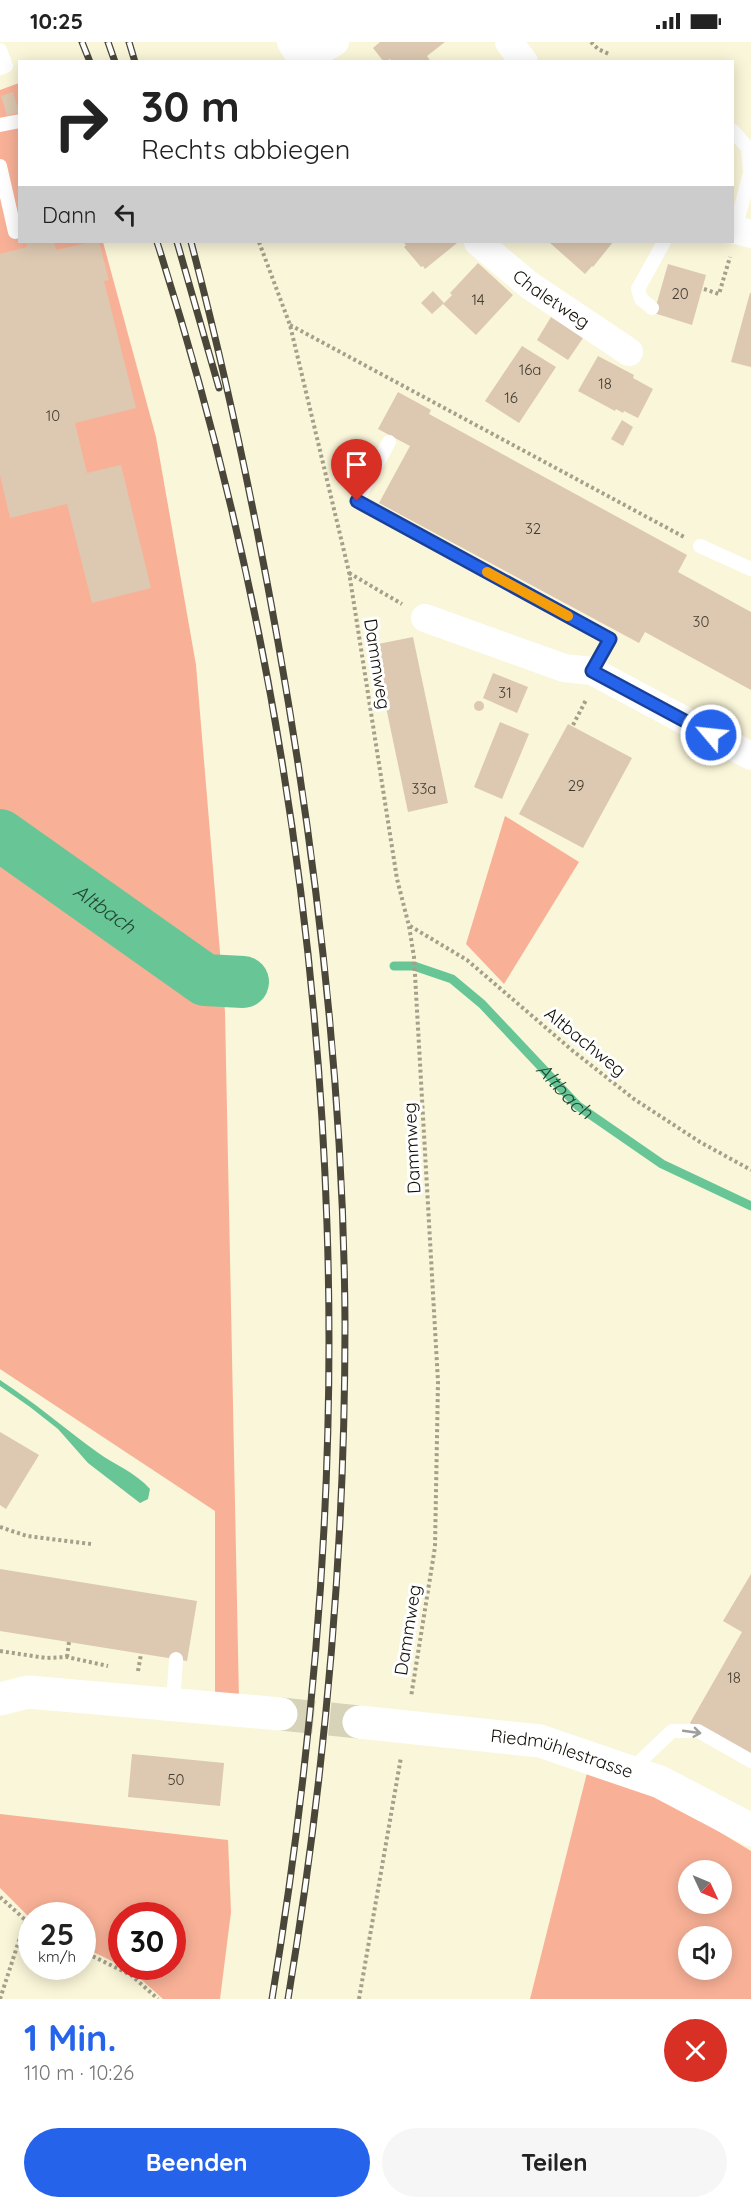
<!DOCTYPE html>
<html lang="de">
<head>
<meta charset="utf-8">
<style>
	:root { --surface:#fff; --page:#f6f6f6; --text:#222; --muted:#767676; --accent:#2563eb }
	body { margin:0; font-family:Quicksand,sans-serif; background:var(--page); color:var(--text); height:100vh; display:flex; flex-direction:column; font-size:22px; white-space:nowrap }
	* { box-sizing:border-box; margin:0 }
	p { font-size:20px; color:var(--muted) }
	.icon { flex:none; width:33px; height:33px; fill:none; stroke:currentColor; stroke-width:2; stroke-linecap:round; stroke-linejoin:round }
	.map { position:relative; height:1957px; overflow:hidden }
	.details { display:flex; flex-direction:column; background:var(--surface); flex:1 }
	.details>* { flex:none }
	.top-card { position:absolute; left:18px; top:18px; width:716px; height:183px; border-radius:0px; box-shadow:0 3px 15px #0003; background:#fff; color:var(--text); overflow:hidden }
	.needle { width:39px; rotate:134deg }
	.fabs { position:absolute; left:678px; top:1818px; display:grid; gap:12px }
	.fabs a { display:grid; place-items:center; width:54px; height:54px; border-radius:50%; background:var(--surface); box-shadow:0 3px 15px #0003; font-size:30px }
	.speed { position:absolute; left:18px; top:1860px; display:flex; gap:12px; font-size:30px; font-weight:700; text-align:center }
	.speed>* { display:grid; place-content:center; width:78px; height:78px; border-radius:50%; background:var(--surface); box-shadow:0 3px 15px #0003; line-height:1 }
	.speed small { font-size:15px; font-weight:400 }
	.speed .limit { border:9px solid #d22; background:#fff; color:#111 }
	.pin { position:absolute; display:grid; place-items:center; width:51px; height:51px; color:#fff; margin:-62px -26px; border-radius:50% 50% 50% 0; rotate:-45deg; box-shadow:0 0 6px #0007 }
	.pin .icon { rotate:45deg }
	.me { position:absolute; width:66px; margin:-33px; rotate:298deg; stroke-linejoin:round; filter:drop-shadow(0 0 4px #0008) }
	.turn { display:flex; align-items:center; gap:21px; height:126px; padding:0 24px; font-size:27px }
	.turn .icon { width:78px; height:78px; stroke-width:2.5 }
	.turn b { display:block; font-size:42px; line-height:51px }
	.then { display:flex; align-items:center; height:57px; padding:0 24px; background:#0003; gap:12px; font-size:22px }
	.round { display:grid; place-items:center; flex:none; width:63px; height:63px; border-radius:32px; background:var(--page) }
	.summary { display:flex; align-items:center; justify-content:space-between; height:102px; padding:0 24px }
	h1 { font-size:36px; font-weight:700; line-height:45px; color:var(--accent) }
	.primary-button { display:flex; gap:12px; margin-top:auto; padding:12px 24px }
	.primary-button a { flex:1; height:69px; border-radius:36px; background:var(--accent); color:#fff; font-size:24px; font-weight:700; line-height:69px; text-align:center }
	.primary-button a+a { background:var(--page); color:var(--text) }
	.status { display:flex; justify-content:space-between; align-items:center; height:42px; padding:0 30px; background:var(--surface); direction:ltr }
	.status svg { height:16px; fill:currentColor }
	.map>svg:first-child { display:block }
	.green { fill:#f8b197; fill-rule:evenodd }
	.water { fill:#68c696 }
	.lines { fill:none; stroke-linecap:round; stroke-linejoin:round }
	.stream { stroke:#68c696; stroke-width:9 }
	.river { stroke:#68c696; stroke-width:52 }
	.building { fill:#ddc8b1 }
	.tertiary-tunnel { stroke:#d7d3b9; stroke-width:33; stroke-dasharray:33 16; stroke-linecap:butt }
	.path { stroke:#a4a08b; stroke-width:4; stroke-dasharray:3 3; stroke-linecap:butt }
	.service { stroke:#fff; stroke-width:14 }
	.minor { stroke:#fff; stroke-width:28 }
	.tertiary { stroke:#fff; stroke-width:33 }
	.rail-casing { stroke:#4a473a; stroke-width:7 }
	.rail { stroke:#fff; stroke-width:4.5; stroke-dasharray:14; stroke-linecap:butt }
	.oneway { stroke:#9f9e9b }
	.route-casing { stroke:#184099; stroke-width:15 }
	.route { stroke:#2563eb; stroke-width:10 }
	.slow { stroke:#f59e0b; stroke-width:10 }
	.labels { text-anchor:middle; stroke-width:6; stroke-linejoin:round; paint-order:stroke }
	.number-label { font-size:15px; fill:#423c30 }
	.street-label { font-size:18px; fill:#0f0d05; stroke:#fff }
	.water-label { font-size:20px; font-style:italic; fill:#214935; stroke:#fff }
</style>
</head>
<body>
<div class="status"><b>10:25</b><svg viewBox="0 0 49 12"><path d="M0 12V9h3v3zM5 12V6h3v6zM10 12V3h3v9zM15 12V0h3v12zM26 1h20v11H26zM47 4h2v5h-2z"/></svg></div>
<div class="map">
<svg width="751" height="1957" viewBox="0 0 751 1957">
	<rect width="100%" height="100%" fill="#faf6d9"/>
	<g class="green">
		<path d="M19 41 20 200H103L156 395 196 623 225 970 239 1658 215 1656V1469L0 1327V48Z"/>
		<path d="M505 774 579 820 504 942 466 902Z"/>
		<path d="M588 1727 655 1751 751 1809V1957H530ZM688 1828H722V1862H688ZM688 1894H722V1928H688Z"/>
		<path d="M0 1772 228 1798 231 1870 220 1957H163L134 1931 122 1924H172V1874H122V1924L83 1905 82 1874H32L31 1877 0 1846Z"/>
	</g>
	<path class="water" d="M0 1338C34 1360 64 1386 97 1410 115 1423 135 1430 150 1447L148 1457 140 1461 88 1421 58 1387 30 1365 0 1344Z"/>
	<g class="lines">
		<path class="stream" id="s1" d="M394 924H414L452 937 482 962 578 1064 662 1122 751 1164"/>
		<path class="river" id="s2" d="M0 793 205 938 243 940"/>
	</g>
	<g class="building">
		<path d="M380 0H445L427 14 431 20H392L390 17 384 20 373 6Z"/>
		<path d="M13 50 19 70 7 74 1 54Z"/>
		<path d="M26 200H54L56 208 92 200H99L109 238 104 239 136 366 75 381 87 431 121 423 151 546 92 561 67 462 10 476 0 433V212L27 205Z"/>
		<path d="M403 200H455L457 201 425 227 423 224 421 225 404 205 406 203Z"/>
		<path d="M549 200H613L593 225 592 224 585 232Z"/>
		<path d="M478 221 513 253 476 293 443 262 452 253 450 251Z"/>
		<path d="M668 222 706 233 692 283 654 271Z"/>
		<path d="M433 249 444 261 432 272 421 261Z"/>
		<path d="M750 251H751V325L731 320Z"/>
		<path d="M551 275 583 296 568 318 537 298Z"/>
		<path d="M522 304 556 325 519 381 485 359Z"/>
		<path d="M598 314 634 333 633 336 653 347 638 376 624 369 623 371 616 367 615 369 578 349Z"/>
		<path d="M398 350 431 368 429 372 687 513 678 530 751 570V648L645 590 639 601 379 461 410 404 378 387Z"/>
		<path d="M622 378 633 385 623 404 611 397Z"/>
		<path d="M413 595 448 761 408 770 373 603Z"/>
		<path d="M493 631 528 645 517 671 483 656Z"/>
		<circle cx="479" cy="664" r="5"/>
		<path d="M500 680 529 692 502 757 474 745Z"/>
		<path d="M568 682 632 716 583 806 519 772Z"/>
		<path d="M0 1390 39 1413 6 1467 0 1463Z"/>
		<path d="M0 1527 197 1559 187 1619 0 1589Z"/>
		<path d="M751 1532V1716L690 1681 742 1590 723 1579Z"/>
		<path d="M132 1712 224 1721 220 1764 128 1755Z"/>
	</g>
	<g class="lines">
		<path class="tertiary-tunnel" d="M281 1672 359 1680"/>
		<g class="path">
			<path d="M591 0 598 7 609 12"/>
			<path d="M259 200 290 283 349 530 397 837 409 884 414 915 438 1340 435 1505 411 1655"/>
			<path d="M704 247 719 252 730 215"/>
			<path d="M290 283 684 495"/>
			<path d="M349 531 402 562"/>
			<path d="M573 683 586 658"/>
			<path d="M410 884 467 918 573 1009 634 1057 700 1100 751 1128"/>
			<path d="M0 1485 27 1494 91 1502"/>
			<path d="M0 1609 46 1616 67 1615 108 1624"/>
			<path d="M67 1615 69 1600"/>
			<path d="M138 1629 141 1612"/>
			<path d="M0 1855 32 1884"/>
			<path d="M82 1909 131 1933 158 1957"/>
			<path d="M0 1957 25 1880"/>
			<path d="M359 1957 401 1715"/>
		</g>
		<g class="service">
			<path d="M0 8 6 24 0 26"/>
			<path d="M0 83 20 79"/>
			<path d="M732 88 748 106 750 131 735 188"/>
			<path d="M0 124 15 190 20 189"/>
			<path d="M652 266 641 257 638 247 664 200"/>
			<path d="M389 400 357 459 610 596 592 629"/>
			<path d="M700 504 751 527"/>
			<path d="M173 1662 176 1617"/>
			<path d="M631 1728 672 1689H698L751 1719"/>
		</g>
		<g class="minor">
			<path d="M291 0 297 10 312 13 335 0"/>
			<path d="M509 0 524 20"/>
			<path d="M732 187 751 192"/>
			<path id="s3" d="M478 200 529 243 629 310"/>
			<path d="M425 576 564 626 592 629 751 714"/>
		</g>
		<g class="tertiary">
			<path d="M0 1657 28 1650 281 1672"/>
			<path id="s4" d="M359 1680 540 1699 660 1740 751 1788"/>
		</g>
		<defs>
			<g id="rail">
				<path d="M82 0 90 20"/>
				<path d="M108 0 115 20"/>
				<path d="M129 0 135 20"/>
				<path d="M157 200C259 518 316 849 327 1183 336 1441 314 1702 272 1957"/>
				<path d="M177 200 219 346"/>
				<path d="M191 200C226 332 254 465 278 600 318 826 344 1053 345 1283 345 1509 325 1734 288 1957"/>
			</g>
		</defs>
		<use href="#rail" class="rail-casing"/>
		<use href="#rail" class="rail"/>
	</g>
	<defs><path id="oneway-shaft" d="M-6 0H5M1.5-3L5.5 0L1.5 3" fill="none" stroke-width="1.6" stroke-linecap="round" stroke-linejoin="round" transform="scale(1.5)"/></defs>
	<use class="oneway" href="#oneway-shaft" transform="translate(692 1690) rotate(8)"/>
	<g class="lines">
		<defs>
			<path id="route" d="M357 459 610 597 592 629 711 693"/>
		</defs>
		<use href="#route" class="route-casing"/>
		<use href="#route" class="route"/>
		<path class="slow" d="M487 530 568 574"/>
	</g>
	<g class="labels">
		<g class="number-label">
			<text x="680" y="257">20</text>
			<text x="478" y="263">14</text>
			<text x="530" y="333">16a</text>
			<text x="605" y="347">18</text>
			<text x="511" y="361">16</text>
			<text x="53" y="379">10</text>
			<text x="533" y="492">32</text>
			<text x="701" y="585">30</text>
			<text x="505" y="656">31</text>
			<text x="576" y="749">29</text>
			<text x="424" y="752">33a</text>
			<text x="734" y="1641">18</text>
			<text x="176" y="1743">50</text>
		</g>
		<g class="street-label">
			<text dy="6" stroke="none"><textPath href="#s3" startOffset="93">Chaletweg</textPath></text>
			<text transform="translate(377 622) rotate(81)" y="6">Dammweg</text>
			<text transform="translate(585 1000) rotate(39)" y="6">Altbachweg</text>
			<text transform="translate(412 1106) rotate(-93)" y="6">Dammweg</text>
			<text transform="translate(408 1588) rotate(-81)" y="6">Dammweg</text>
			<text dy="6" stroke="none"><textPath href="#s4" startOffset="206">Riedmühlestrasse</textPath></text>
		</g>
		<g class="water-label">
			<text dy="7" stroke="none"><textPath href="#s2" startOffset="128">Altbach</textPath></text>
			<text dy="7" stroke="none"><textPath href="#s1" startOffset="219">Altbach</textPath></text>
		</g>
	</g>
</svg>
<div class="fabs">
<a><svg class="needle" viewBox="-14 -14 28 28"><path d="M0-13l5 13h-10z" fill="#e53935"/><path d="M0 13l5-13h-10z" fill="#767676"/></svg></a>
<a><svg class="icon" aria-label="sound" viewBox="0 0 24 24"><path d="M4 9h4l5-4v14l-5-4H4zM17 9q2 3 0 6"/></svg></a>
</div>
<div class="speed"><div>25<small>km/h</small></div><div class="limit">30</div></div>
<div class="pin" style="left:357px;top:459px;background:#d93025"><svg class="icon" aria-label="arrive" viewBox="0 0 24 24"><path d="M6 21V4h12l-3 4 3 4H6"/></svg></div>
<svg class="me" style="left:711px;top:693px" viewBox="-20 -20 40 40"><circle r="17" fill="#2563eb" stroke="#fff" stroke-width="3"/><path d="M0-11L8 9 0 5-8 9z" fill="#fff"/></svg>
<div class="top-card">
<div class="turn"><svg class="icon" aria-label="right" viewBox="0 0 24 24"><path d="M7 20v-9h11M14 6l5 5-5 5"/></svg><div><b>30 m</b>Rechts abbiegen</div></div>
<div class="then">Dann<svg class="icon" aria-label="left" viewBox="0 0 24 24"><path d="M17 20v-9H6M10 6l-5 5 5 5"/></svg></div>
</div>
</div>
<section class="details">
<div class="summary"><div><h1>1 Min.</h1><p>110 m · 10:26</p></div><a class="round" style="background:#d93025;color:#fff"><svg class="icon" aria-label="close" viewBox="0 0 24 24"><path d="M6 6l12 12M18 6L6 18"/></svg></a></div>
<div class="primary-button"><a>Beenden</a><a>Teilen</a></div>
</section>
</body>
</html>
